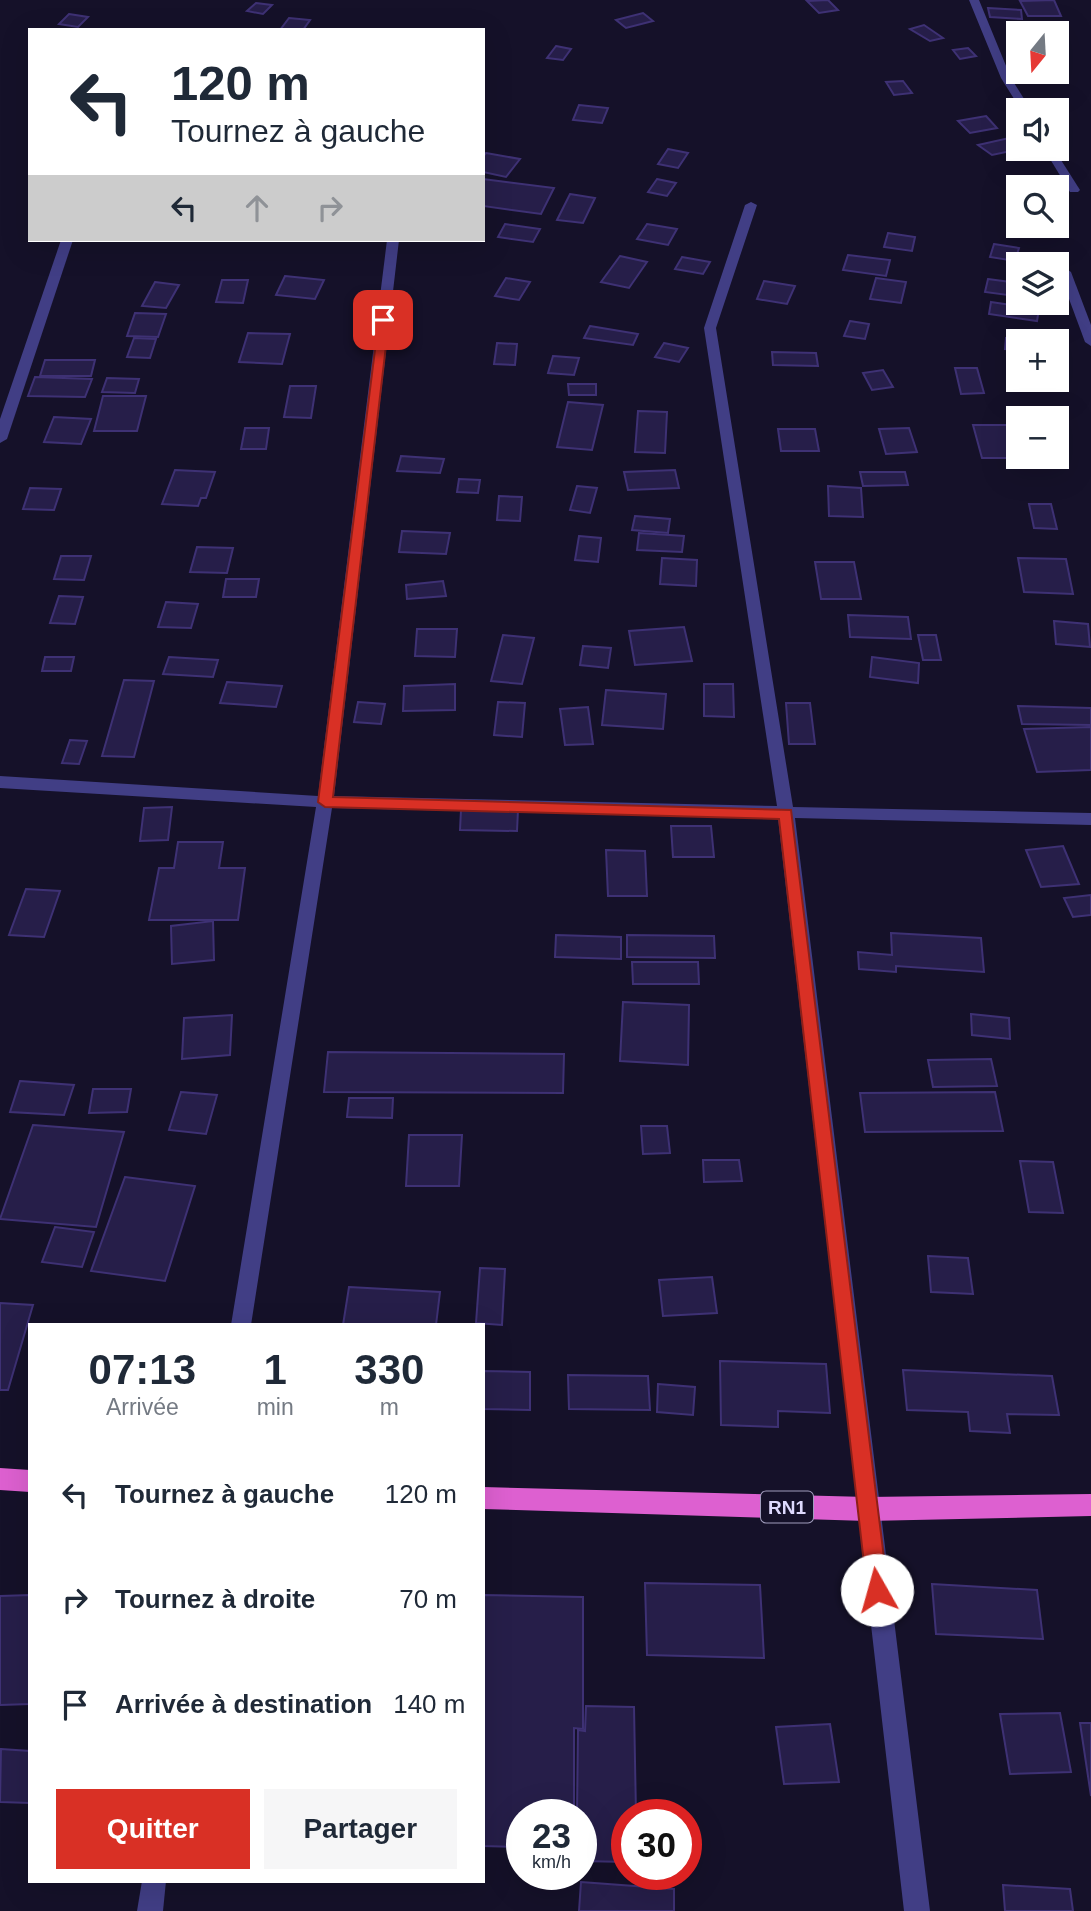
<!DOCTYPE html>
<html lang="fr">
<head>
<meta charset="utf-8">
<style>
	:root { --surface:#fff; --page:#f6f6f7; --text:#1f2937; --muted:#747a83; --accent:#d93025 }
	body { margin:0; font-family:Arial,sans-serif; background:var(--page); color:var(--text); height:100vh; display:flex; flex-direction:column; font-size:26px; white-space:nowrap }
	* { box-sizing:border-box; margin:0 }
	p { font-size:23px; color:var(--muted) }
	.icon { flex:none; width:38px; height:38px; fill:none; stroke:currentColor; stroke-width:2; stroke-linecap:round; stroke-linejoin:round }
	.map { position:relative; flex:1; overflow:hidden }
	.drawer { position:absolute; left:28px; top:1323px; width:457px; height:560px; display:flex; flex-direction:column; background:var(--surface); border-radius:0px; box-shadow:0 7px 28px #0002 }
	.drawer>* { flex:none }
	.guide { position:absolute; left:28px; top:28px; width:457px; height:214px; border-radius:0px; box-shadow:0 7px 28px #0002; background:#fff; color:var(--text); overflow:hidden }
	.needle { width:46px; rotate:198deg }
	.fabs { position:absolute; left:1006px; top:21px; display:grid; gap:14px }
	.fabs a { display:grid; place-items:center; width:63px; height:63px; border-radius:0px; background:var(--surface); box-shadow:0 7px 28px #0002; font-size:35px }
	.speed { position:absolute; left:506px; top:1799px; display:flex; gap:14px; font-size:35px; font-weight:700; text-align:center }
	.speed>* { display:grid; place-content:center; width:91px; height:91px; border-radius:50%; background:var(--surface); box-shadow:0 7px 28px #0002; line-height:1 }
	.speed small { font-size:18px; font-weight:400 }
	.speed .limit { border:10px solid #d22; background:#fff; color:#111 }
	.pin { position:absolute; display:grid; place-items:center; width:60px; height:60px; color:#fff; margin:-30px; border-radius:14px; box-shadow:0 4px 10px #0006 }
	.me { position:absolute; width:77px; margin:-38px; rotate:353deg; stroke-linejoin:round; filter:drop-shadow(0 0 5px #0008) }
	.turn { display:flex; align-items:center; gap:24px; height:147px; padding:0 28px; font-size:32px }
	.turn .icon { width:91px; height:91px; stroke-width:2.5 }
	.turn b { display:block; font-size:49px; line-height:60px }
	.lanes { display:flex; align-items:center; height:66px; padding:0 28px; background:#0003; justify-content:center; gap:35px; direction:ltr }
	.lanes .off { opacity:.35 }
	.eta { display:flex; justify-content:space-evenly; align-items:center; height:119px; text-align:center }
	.eta b { font-size:42px; font-weight:700; line-height:49px }
	.action { display:flex; gap:14px; margin-top:auto; padding:14px 28px }
	.action a { flex:1; height:80px; border-radius:0px; background:var(--accent); color:#fff; font-size:28px; font-weight:700; line-height:80px; text-align:center }
	.action a+a { background:var(--page); color:var(--text) }
	ul { padding:0; list-style:none }
	li { display:flex; align-items:center; gap:21px; height:105px; padding:0 28px }
	li div { flex:1 }
	li b { display:block; font-size:26px }
	li em { font-style:normal }
	.map>svg:first-child { display:block }
	.building { fill:#261e49; stroke:#3e3174; stroke-width:2 }
	.lines { fill:none; stroke-linecap:round; stroke-linejoin:round }
	.minor { fill:#413e85; fill-rule:evenodd }
	.trunk { fill:#dd60d0; fill-rule:evenodd }
	.route { fill:#d93025; stroke:#8d1f18; stroke-width:2 }
	.labels { text-anchor:middle; stroke-width:7; stroke-linejoin:round; paint-order:stroke }
	.shield { fill:#151129; stroke:#a29ebe; stroke-width:2 }
	.shield-label { font-size:19px; font-weight:bold; fill:#dedafe }
</style>
</head>
<body>
<div class="map">
<svg width="1091" height="1911" viewBox="0 0 1091 1911">
	<rect width="100%" height="100%" fill="#151129"/>
	<g class="building">
		<path d="M828 0 838 10 819 13 807 1Z"/>
		<path d="M1054 0 1061 16H1028L1020 1Z"/>
		<path d="M256 3 272 5 263 14 247 11Z"/>
		<path d="M988 8 1021 10 1022 19 990 17Z"/>
		<path d="M643 13 653 21 626 28 616 20Z"/>
		<path d="M69 14 88 17 78 27 59 24Z"/>
		<path d="M289 18 310 20 303 30H280Z"/>
		<path d="M924 25 943 38 930 41 910 29Z"/>
		<path d="M556 46 571 49 563 60 547 58Z"/>
		<path d="M968 48 976 56 960 59 953 50Z"/>
		<path d="M903 81 912 93 894 95 886 82Z"/>
		<path d="M579 105 608 108 602 123 573 120Z"/>
		<path d="M986 116 997 128 970 133 958 121Z"/>
		<path d="M1009 138 1020 149 992 155 978 145Z"/>
		<path d="M668 149 688 153 678 168 658 164Z"/>
		<path d="M486 153 520 159 506 177 483 172V157Z"/>
		<path d="M483 179 554 188 541 214 483 206Z"/>
		<path d="M657 179 676 183 667 196 648 192Z"/>
		<path d="M570 194 595 198 583 223 557 220Z"/>
		<path d="M505 224 540 229 533 242 498 237Z"/>
		<path d="M647 224 677 229 668 245 637 239Z"/>
		<path d="M888 233 915 237 912 251 884 247Z"/>
		<path d="M994 244 1019 248 1015 261 990 257Z"/>
		<path d="M848 255 890 260 886 276 843 270Z"/>
		<path d="M620 256 647 262 629 288 601 282Z"/>
		<path d="M682 257 710 262 703 274 675 269Z"/>
		<path d="M285 276 324 280 315 299 276 295Z"/>
		<path d="M506 278 530 282 519 300 495 296Z"/>
		<path d="M876 278 906 282 901 303 870 299Z"/>
		<path d="M988 279 1018 283 1015 296 985 292Z"/>
		<path d="M222 280H248L243 303 216 302Z"/>
		<path d="M764 281 795 286 787 304 757 299Z"/>
		<path d="M155 282 179 285 166 308 142 306Z"/>
		<path d="M991 302 1039 309 1037 321 989 314Z"/>
		<path d="M135 313 166 314 158 337 127 336Z"/>
		<path d="M850 321 869 324 865 339 844 336Z"/>
		<path d="M590 326 638 334 633 345 584 338Z"/>
		<path d="M248 333 290 334 282 364 239 362Z"/>
		<path d="M134 338 156 339 150 358 127 357Z"/>
		<path d="M1006 338 1036 341H1018V350L1005 349Z"/>
		<path d="M497 343 517 344 515 365 494 364Z"/>
		<path d="M664 343 688 348 679 362 655 357Z"/>
		<path d="M772 352 816 353 818 366 773 365Z"/>
		<path d="M553 356 579 358 574 375 548 373Z"/>
		<path d="M45 360H95L91 376H40Z"/>
		<path d="M955 368H977L984 393 961 394Z"/>
		<path d="M883 370 893 387 872 390 863 373Z"/>
		<path d="M35 377 92 379 85 397 28 396Z"/>
		<path d="M107 378 139 379 135 393 102 392Z"/>
		<path d="M568 384H596V395H569Z"/>
		<path d="M290 386H316L311 418 284 417Z"/>
		<path d="M103 396H146L137 431H94Z"/>
		<path d="M568 402 603 405 592 450 557 447Z"/>
		<path d="M638 411 667 412 665 453 635 452Z"/>
		<path d="M54 417 91 419 81 444 44 442Z"/>
		<path d="M973 425H1007L1016 458H982Z"/>
		<path d="M245 428H269L266 449H241Z"/>
		<path d="M909 428 917 452 886 454 879 429Z"/>
		<path d="M778 429H815L819 451H781Z"/>
		<path d="M401 456 444 459 440 473 397 471Z"/>
		<path d="M175 470 215 472 206 498H201L198 506 162 504Z"/>
		<path d="M675 470 679 488 628 490 624 472Z"/>
		<path d="M860 472H905L908 485 863 486Z"/>
		<path d="M459 479 480 480 478 493 457 492Z"/>
		<path d="M577 486 597 488 590 513 570 510Z"/>
		<path d="M828 486 861 488 863 517 829 516Z"/>
		<path d="M30 488 61 489 54 510 23 509Z"/>
		<path d="M499 496 522 497 520 521 497 520Z"/>
		<path d="M1029 504H1051L1057 529 1034 528Z"/>
		<path d="M635 516 670 519 668 533 632 530Z"/>
		<path d="M402 531 450 533 446 554 399 552Z"/>
		<path d="M639 533 684 536 682 552 637 550Z"/>
		<path d="M579 536 601 538 598 562 575 560Z"/>
		<path d="M197 547 233 548 227 573 190 572Z"/>
		<path d="M61 556H91L84 580 54 579Z"/>
		<path d="M662 558 697 560 696 586 660 584Z"/>
		<path d="M1018 558 1066 559 1073 594 1024 592Z"/>
		<path d="M815 562H854L861 599H821Z"/>
		<path d="M226 579H259L256 597H223Z"/>
		<path d="M443 581 446 596 407 599 406 585Z"/>
		<path d="M59 596 83 597 75 624 50 623Z"/>
		<path d="M166 602 198 604 191 628 158 627Z"/>
		<path d="M848 615 908 617 911 639 850 637Z"/>
		<path d="M1054 621 1088 624 1090 647 1056 644Z"/>
		<path d="M684 627 692 661 635 665 629 631Z"/>
		<path d="M417 629H457L455 657 415 656Z"/>
		<path d="M503 635 534 638 522 684 491 681Z"/>
		<path d="M918 635H936L941 660H923Z"/>
		<path d="M583 646 611 648 608 668 580 665Z"/>
		<path d="M45 657H74L71 671H42Z"/>
		<path d="M169 657 218 660 213 677 163 674Z"/>
		<path d="M872 657 919 663 918 683 870 677Z"/>
		<path d="M124 680 154 681 134 757 102 756Z"/>
		<path d="M227 682 282 686 276 707 220 703Z"/>
		<path d="M455 684V710L403 711 404 686Z"/>
		<path d="M704 684H733L734 717 704 716Z"/>
		<path d="M606 690 666 694 663 729 602 725Z"/>
		<path d="M358 702 385 704 381 724 354 722Z"/>
		<path d="M498 702 525 703 522 737 494 735Z"/>
		<path d="M786 703H810L815 744H789Z"/>
		<path d="M1018 706 1091 708V725L1022 724Z"/>
		<path d="M588 707 593 744 565 745 560 709Z"/>
		<path d="M1091 727V770L1037 772 1024 729Z"/>
		<path d="M70 740 87 741 79 764 62 763Z"/>
		<path d="M172 807 168 840 140 841 144 808Z"/>
		<path d="M461 810H518L517 831 460 830Z"/>
		<path d="M671 826H711L714 857H673Z"/>
		<path d="M178 842H223L219 868H245L238 920H149L159 868H174Z"/>
		<path d="M1063 846 1079 884 1041 887 1026 850Z"/>
		<path d="M606 850 645 851 647 896H608Z"/>
		<path d="M26 889 60 891 44 937 9 935Z"/>
		<path d="M1091 895V915L1073 917 1064 898Z"/>
		<path d="M213 921 214 960 172 964 171 926Z"/>
		<path d="M891 933 981 938 984 972 896 966V972L859 969 858 952 892 955Z"/>
		<path d="M556 935 621 937V959L555 957Z"/>
		<path d="M627 935 714 936 715 958 627 957Z"/>
		<path d="M632 962H698L699 984H633Z"/>
		<path d="M623 1002 689 1005 688 1065 620 1061Z"/>
		<path d="M971 1014 1009 1018 1010 1039 972 1035Z"/>
		<path d="M232 1015 230 1055 182 1059 184 1018Z"/>
		<path d="M328 1052 564 1054 563 1093 324 1092Z"/>
		<path d="M991 1059 997 1086 933 1087 928 1060Z"/>
		<path d="M20 1081 74 1085 64 1115 10 1112Z"/>
		<path d="M93 1089H131L127 1112 89 1113Z"/>
		<path d="M181 1092 217 1095 206 1134 169 1130Z"/>
		<path d="M995 1092 1003 1131 865 1132 860 1093Z"/>
		<path d="M349 1098H393L392 1118 347 1117Z"/>
		<path d="M33 1125 124 1132 96 1227 0 1219Z"/>
		<path d="M641 1126H667L670 1153 643 1154Z"/>
		<path d="M409 1135H462L459 1186H406Z"/>
		<path d="M703 1160H739L742 1181 704 1182Z"/>
		<path d="M1020 1161 1053 1162 1063 1213 1029 1212Z"/>
		<path d="M125 1177 195 1186 165 1281 91 1271Z"/>
		<path d="M55 1227 94 1232 82 1267 42 1262Z"/>
		<path d="M928 1256 968 1258 973 1294 931 1292Z"/>
		<path d="M480 1268 505 1269 502 1325 476 1323Z"/>
		<path d="M712 1277 717 1313 663 1316 659 1280Z"/>
		<path d="M349 1287 440 1292 436 1325H343Z"/>
		<path d="M0 1303 33 1305 8 1390H0Z"/>
		<path d="M720 1361 826 1364 830 1413 778 1411V1427L721 1425Z"/>
		<path d="M903 1370 1052 1376 1059 1415 1007 1414 1010 1433 970 1431 968 1412 907 1410Z"/>
		<path d="M483 1371 530 1372V1410L483 1409Z"/>
		<path d="M568 1375 648 1376 650 1410 569 1409Z"/>
		<path d="M658 1384 695 1387 693 1415 657 1412Z"/>
		<path d="M645 1583 760 1585 764 1658 647 1655Z"/>
		<path d="M932 1584 1037 1590 1043 1639 936 1634Z"/>
		<path d="M30 1595V1704L0 1705V1596Z"/>
		<path d="M483 1595 583 1597V1729L574 1728V1815H522V1847L483 1846Z"/>
		<path d="M586 1706 634 1707 636 1815H626V1862L581 1861V1815H577L578 1730 585 1731Z"/>
		<path d="M1060 1713 1071 1772 1010 1774 1000 1714Z"/>
		<path d="M1080 1723H1091V1796Z"/>
		<path d="M830 1724 839 1782 784 1784 776 1727Z"/>
		<path d="M1 1749 30 1751V1803L0 1802Z"/>
		<path d="M581 1882 674 1889V1911H579Z"/>
		<path d="M1003 1885 1070 1889 1073 1911H1005Z"/>
	</g>
	<g class="lines">
		<g class="minor">
			<path d="M969 0H979L1011 78 1031 110H1021L1001 78Z"/>
			<path d="M1044 149H1054L1080 190 1078 192H1070Z"/>
			<path d="M751 202 757 205 716 328 793 807 1091 813V825L795 818 930 1911H904L778 818 332 808 251 1325H231L316 807 0 788V776L318 796 387 240H399L334 796 777 806 704 328 745 205Z"/>
			<path d="M61 240H73L7 439 0 443V419Z"/>
			<path d="M1065 268 1071 272 1091 325V346L1085 342 1059 272Z"/>
			<path d="M142 1881H166L163 1911H137Z"/>
		</g>
		<g class="trunk">
			<path d="M0 1468 30 1470V1492L0 1490Z"/>
			<path d="M483 1487 867 1497 1091 1494V1516L867 1521 483 1509Z"/>
		</g>
	</g>
	<path class="route" d="M379 318 389 320 333 797 791 810 888 1590 885 1597 877 1600 870 1597 867 1590 779 819 325 807 318 802Z"/>
	<g class="labels">
		<rect class="shield" x="761" y="1491.5" width="52" height="31" rx="5"/>
		<g class="shield-label">
			<text x="787" y="1514">RN1</text>
		</g>
	</g>
</svg>
<div class="fabs">
<a><svg class="needle" viewBox="-14 -14 28 28"><path d="M0-13l5 13h-10z" fill="#e53935"/><path d="M0 13l5-13h-10z" fill="#747a83"/></svg></a>
<a><svg class="icon" aria-label="sound" viewBox="0 0 24 24"><path d="M4 9h4l5-4v14l-5-4H4zM17 9q2 3 0 6"/></svg></a>
<a><svg class="icon" aria-label="search" viewBox="0 0 24 24"><circle cx="10" cy="10" r="6"/><path d="M15 15l6 6"/></svg></a>
<a><svg class="icon" aria-label="layers" viewBox="0 0 24 24"><path d="M12 4l9 5-9 5-9-5zM3 14l9 5 9-5"/></svg></a>
<a>+</a>
<a>−</a>
</div>
<div class="speed"><div>23<small>km/h</small></div><div class="limit">30</div></div>
<div class="pin" style="left:383px;top:320px;background:#d93025"><svg class="icon" aria-label="arrive" viewBox="0 0 24 24"><path d="M6 21V4h12l-3 4 3 4H6"/></svg></div>
<svg class="me" style="left:877px;top:1590px" viewBox="-20 -20 40 40"><circle r="19" fill="#fff"/><path d="M0-13L10 11 0 6-10 11z" fill="#d93025"/></svg>
<div class="guide">
<div class="turn"><svg class="icon" aria-label="left" viewBox="0 0 24 24"><path d="M17 20v-9H6M10 6l-5 5 5 5"/></svg><div><b>120 m</b>Tournez à gauche</div></div>
<div class="lanes"><svg class="icon" aria-label="left" viewBox="0 0 24 24"><path d="M17 20v-9H6M10 6l-5 5 5 5"/></svg><svg class="icon off" aria-label="ahead" viewBox="0 0 24 24"><path d="M12 20V5M6 11l6-6 6 6"/></svg><svg class="icon off" aria-label="right" viewBox="0 0 24 24"><path d="M7 20v-9h11M14 6l5 5-5 5"/></svg></div>
</div>
<section class="drawer">
<div class="eta">
<div><b>07:13</b><p>Arrivée</p></div>
<div><b>1</b><p>min</p></div>
<div><b>330</b><p>m</p></div>
</div>
<ul>
<li><svg class="icon" aria-label="left" viewBox="0 0 24 24"><path d="M17 20v-9H6M10 6l-5 5 5 5"/></svg><div><b>Tournez à gauche</b></div><em>120 m</em></li>
<li><svg class="icon" aria-label="right" viewBox="0 0 24 24"><path d="M7 20v-9h11M14 6l5 5-5 5"/></svg><div><b>Tournez à droite</b></div><em>70 m</em></li>
<li><svg class="icon" aria-label="arrive" viewBox="0 0 24 24"><path d="M6 21V4h12l-3 4 3 4H6"/></svg><div><b>Arrivée à destination</b></div><em>140 m</em></li>
</ul>
<div class="action"><a>Quitter</a><a>Partager</a></div>
</section>
</div>
</body>
</html>
